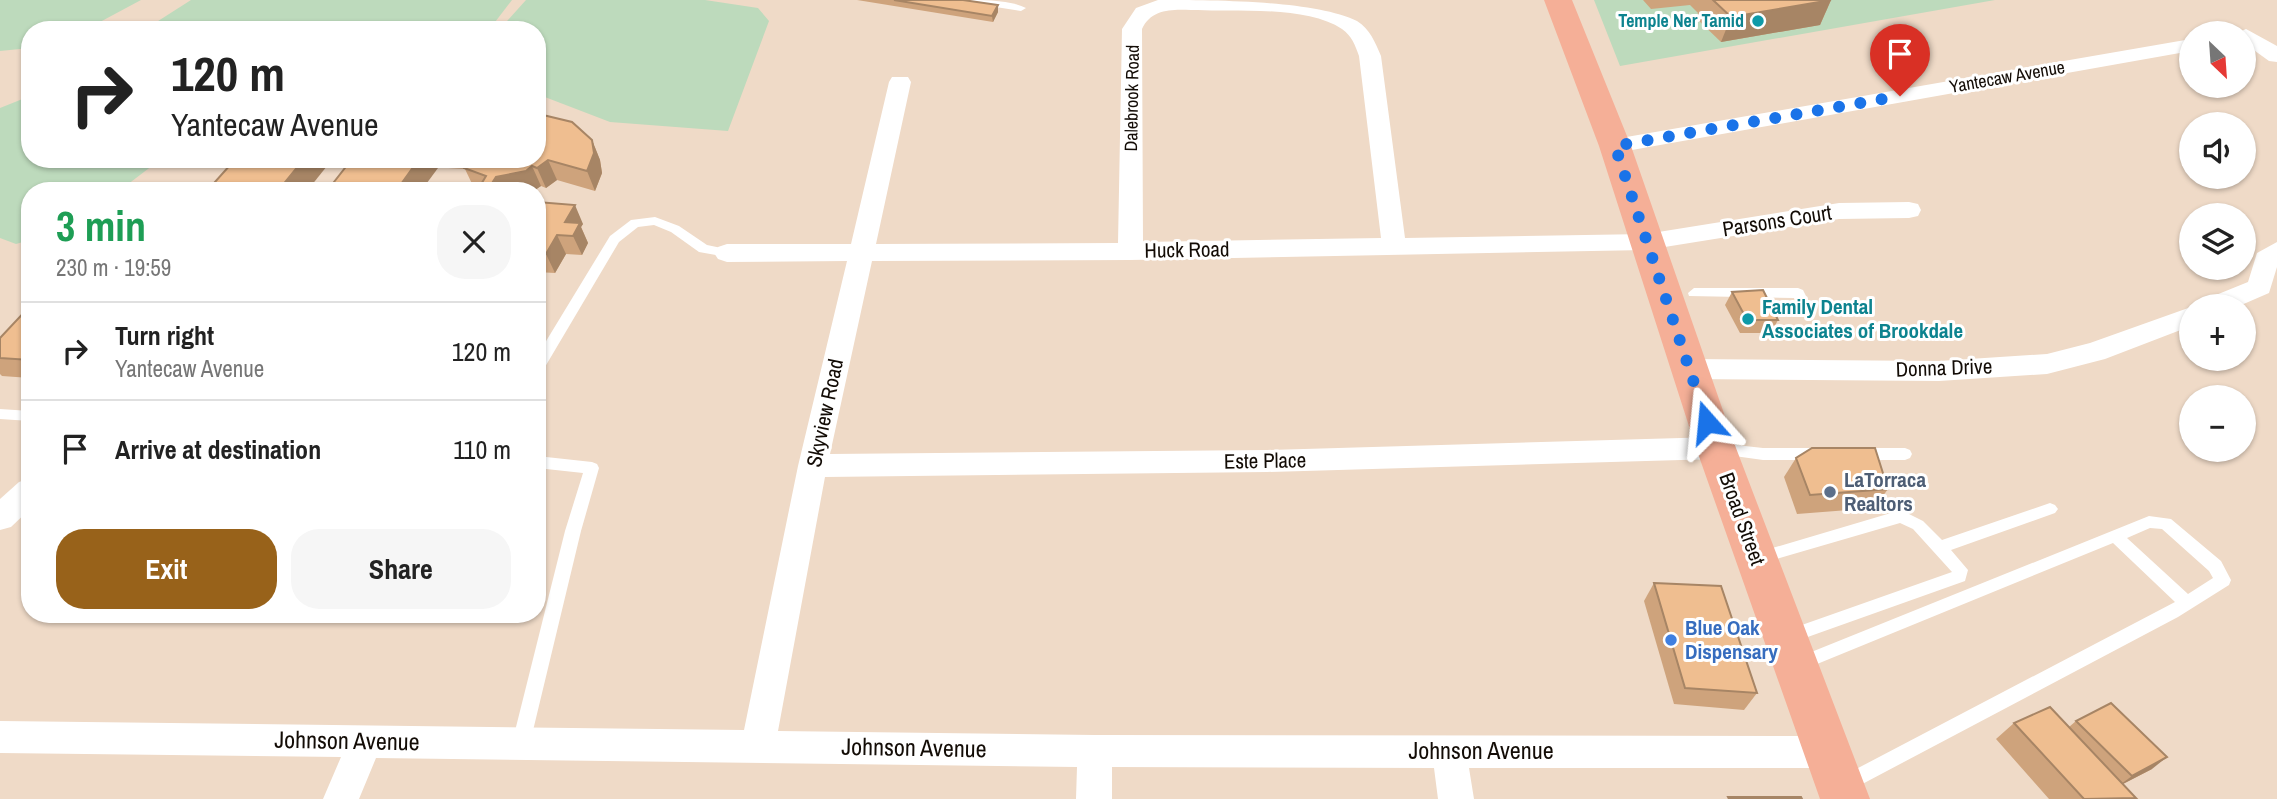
<!DOCTYPE html>
<html lang="en">
<head>
<meta charset="utf-8">
<style>
	:root { --surface:#fff; --page:#f6f6f6; --text:#222; --muted:#767676; --line:#e0e0e0; --accent:#98621a }
	body { margin:0; font-family:"Archivo Narrow",sans-serif; background:var(--page); color:var(--text); height:100vh; display:flex; flex-direction:column; font-size:26px; white-space:nowrap }
	* { box-sizing:border-box; margin:0 }
	p { font-size:23px; color:var(--muted) }
	.icon { flex:none; width:38px; height:38px; fill:none; stroke:currentColor; stroke-width:2; stroke-linecap:round; stroke-linejoin:round }
	.map { position:relative; flex:1; overflow:hidden }
	.details { position:absolute; left:21px; top:182px; width:525px; height:441px; display:flex; flex-direction:column; background:var(--surface); border-radius:28px; box-shadow:0 2px 5px #0004 }
	.details>* { flex:none }
	.banner { position:absolute; left:21px; top:21px; width:525px; height:147px; border-radius:28px; box-shadow:0 2px 5px #0004; background:#fff; color:var(--text); overflow:hidden }
	.needle { width:46px; rotate:155deg }
	.controls { position:absolute; left:2179px; top:21px; display:grid; gap:14px }
	.controls a { display:grid; place-items:center; width:77px; height:77px; border-radius:50%; background:var(--surface); box-shadow:0 2px 5px #0004; font-size:35px }
	.pin { position:absolute; display:grid; place-items:center; width:60px; height:60px; color:#fff; margin:-72px -30px; border-radius:50% 50% 50% 0; rotate:-45deg; box-shadow:0 0 7px #0007 }
	.pin .icon { rotate:45deg }
	.me { position:absolute; width:77px; margin:-38px; rotate:342deg; stroke-linejoin:round; filter:drop-shadow(0 0 5px #0008) }
	.turn { display:flex; align-items:center; gap:24px; height:147px; padding:0 35px; font-size:32px }
	.turn .icon { width:91px; height:91px; stroke-width:2.5 }
	.turn b { display:block; font-size:49px; line-height:60px }
	.round { display:grid; place-items:center; flex:none; width:74px; height:74px; border-radius:28px; background:var(--page) }
	.headline { display:flex; align-items:center; justify-content:space-between; height:119px; padding:0 35px }
	h1 { font-size:42px; font-weight:800; line-height:52px; color:#1e9e55 }
	.primary-button { display:flex; gap:14px; margin-top:auto; padding:14px 35px }
	.primary-button a { flex:1; height:80px; border-radius:28px; background:var(--accent); color:#fff; font-size:28px; font-weight:800; line-height:80px; text-align:center }
	.primary-button a+a { background:var(--page); color:var(--text) }
	ul { padding:0; list-style:none }
	li { display:flex; align-items:center; gap:21px; height:98px; padding:0 35px; border-top:2px solid var(--line) }
	li div { flex:1 }
	li b { display:block; font-size:26px }
	li em { font-style:normal }
	.map>svg:first-child { display:block }
	.green { fill:#bddabc }
	.lines { fill:none; stroke-linecap:round; stroke-linejoin:round }
	.lane { fill:#fff; fill-rule:evenodd }
	.street { fill:#fff; fill-rule:evenodd }
	.primary { fill:#f5af97; fill-rule:evenodd }
	.wall { fill:#cea37c }
	.shaded-wall { fill:#a78565 }
	.building { fill:#efbe90; stroke:#a78565; stroke-width:2 }
	.route { stroke:#1a73e8; stroke-width:12; stroke-dasharray:0 21.6 }
	.culture-dot { fill:#0f9aa8; stroke:#fff; stroke-width:2.5 }
	.service-dot { fill:#5c6f8a; stroke:#fff; stroke-width:2.5 }
	.shop-dot { fill:#3f7fe0; stroke:#fff; stroke-width:2.5 }
	.labels { text-anchor:middle; stroke-width:6; stroke-linejoin:round; paint-order:stroke }
	.far-culture-label { font-size:18px; font-weight:bold; fill:#0d838f; stroke:#fff; text-anchor:end }
	.far-street-label { font-size:18px; fill:#130c06; stroke:#fff }
	.street-label { font-size:21px; fill:#130c06; stroke:#fff }
	.culture-label { font-size:21px; font-weight:bold; fill:#0d838f; stroke:#fff; text-anchor:start }
	.service-label { font-size:21px; font-weight:bold; fill:#4e5e75; stroke:#fff; text-anchor:start }
	.shop-label { font-size:21px; font-weight:bold; fill:#366cbe; stroke:#fff; text-anchor:start }
	.near-street-label { font-size:24px; fill:#130c06; stroke:#fff }
</style>
</head>
<body>
<div class="map">
<svg width="2277" height="799" viewBox="0 0 2277 799">
	<rect width="100%" height="100%" fill="#efdac7"/>
	<g class="green">
		<path d="M0 0H141L85 30H30V48L0 51Z"/>
		<path d="M191 0H512L489 30H144Z"/>
		<path d="M526 0H705L758 8 769 21 728 131 610 122 537 94V30H499Z"/>
		<path d="M1594 0H1995L1620 66Z"/>
		<path d="M30 96V159H161L119 191H30V240L16 244 0 238V108Z"/>
	</g>
	<g class="lines">
		<g class="lane">
			<path d="M965 0C984 0 1010 0 1026 8L1021 11 970 3Z"/>
			<path d="M655 217 679 226 707 245 731 250 733 253 727 257 699 252 671 232 654 225 638 227 619 242 542 372 537 373V356L610 236 631 220Z"/>
			<path d="M1694 288H1798L1803 290 1811 306 1809 309H1799L1794 298 1689 296 1688 293Z"/>
			<path d="M0 409 30 411V421L0 419Z"/>
			<path d="M1718 443 1763 448H1820L1825 450 1827 454 1825 458 1820 460H1763L1713 453 1711 449 1713 445Z"/>
			<path d="M1858 448H1905L1910 450 1912 454 1910 458 1905 460H1858L1853 458 1851 454 1853 450Z"/>
			<path d="M537 456 592 462 597 464 599 468 581 531 530 743 527 749 521 751 515 749 512 743 565 531 583 473 537 468Z"/>
			<path d="M2050 503 2055 505 2058 509 2055 513 1951 550 1968 570 1965 581 1788 644 1782 642 1780 637 1782 632 1952 572 1913 529 1900 523 1759 564 1754 563 1751 558 1754 553 1759 552 1901 510 1923 521 1942 540Z"/>
			<path d="M2149 516 2171 519 2221 561 2231 580 2229 585 2178 617 1851 790 1845 792 1839 790 1836 784 1839 778 2175 602 2113 543 1800 671 1794 669 1792 664 1794 659ZM2150 528 2162 529 2209 571 2213 578 2188 594 2127 538Z"/>
		</g>
		<g class="street">
			<path d="M1158 0C1210 0 1314 0 1357 21 1370 29 1375 42 1381 56L1405 238 1646 234 1839 203 1909 202 1918 204 1921 210 1918 216 1909 218 1839 219 1646 250 1130 260 872 261 830 454 1267 450 1716 437 1726 440 1730 448 1726 456 1716 459 1267 472 825 477 778 731 1095 735 1828 736 1840 740 1845 752 1840 764 1828 768H1469L1474 799H1438L1434 768 1112 767V799H1076L1077 767 376 758 359 799H323L341 757 0 753V721L744 730 798 466 847 261 727 262 718 259 714 253 718 247 727 244H851L889 82 892 77H908L911 82 876 244 1118 243 1122 29 1136 8ZM1191 10C1233 12 1306 5 1342 29 1352 36 1355 45 1359 56L1381 238 1143 242 1142 29C1151 9 1172 9 1191 10Z"/>
			<path d="M2246 29 2277 46V62L2269 61 2244 43V33H2237Z"/>
			<path d="M2191 39V51L1615 153 1607 151 1603 146 1607 141 1615 139Z"/>
			<path d="M2277 242V267L2269 293 2239 306H2202L2206 299 2248 282 2257 253Z"/>
			<path d="M2191 307V326L2105 359 2047 374 1939 381 1689 379 1679 376 1675 369 1679 362 1689 359 1939 361 2047 354 2090 343Z"/>
			<path d="M30 478V509L11 527 0 530V499L19 482Z"/>
		</g>
		<path class="primary" d="M1544 0H1572L1631 146 1736 448 1870 799H1820L1696 448 1599 146Z"/>
	</g>
	<g class="wall">
		<path d="M857 0H963L998 5V12L993 22Z"/>
		<path d="M1643 0H1831L1820 25 1721 42 1696 18 1698 13 1690 5 1651 9Z"/>
		<path d="M592 140 600 160 602 173 595 191 557 180 546 188 541 186 535 190 478 189 474 188 465 169 331 161 207 191 240 164 244 159H537Z"/>
		<path d="M537 202 583 224 581 227 588 243 582 255 566 254 555 273 537 272Z"/>
		<path d="M1732 292 1778 320 1771 333H1740L1725 305Z"/>
		<path d="M30 306V378L2 376 0 374V338Z"/>
		<path d="M1796 458 1888 489 1874 508 1797 514 1784 477Z"/>
		<path d="M1654 583 1757 693 1744 710 1674 704 1644 601Z"/>
		<path d="M2076 721 2152 769 2123 784 2135 799H2049L1996 739 2014 723 2069 727Z"/>
	</g>
	<g class="shaded-wall">
		<path d="M1831 0 1820 25 1721 42 1731 17Z"/>
		<path d="M998 5V12L993 22 992 16Z"/>
		<path d="M592 140 600 160 602 173 595 191 587 171Z"/>
		<path d="M304 159H330L331 161 307 191H278Z"/>
		<path d="M419 159H433L438 168 421 191H396Z"/>
		<path d="M548 160 557 180 546 188 537 168Z"/>
		<path d="M532 166 541 186 535 190 487 191 496 177Z"/>
		<path d="M575 205 583 224 581 227 588 243 582 255 573 236 565 222Z"/>
		<path d="M557 235 566 254 555 273 546 254Z"/>
		<path d="M2167 757 2152 769 2117 787 2132 776Z"/>
	</g>
	<g class="building">
		<path d="M894 0H963L998 5 992 16Z"/>
		<path d="M1713 0H1831L1731 17Z"/>
		<path d="M543 115 572 122 592 140 594 153 587 171 548 160 537 168 532 166 526 171 496 177 487 191H477L486 176 464 168 462 159H537V116Z"/>
		<path d="M244 159H304L278 191H138L142 186 207 191 231 164H240Z"/>
		<path d="M352 159H419L396 191H327Z"/>
		<path d="M537 202 575 205 565 222 580 223 573 236 557 235 546 254 537 253Z"/>
		<path d="M1763 290 1778 320H1747L1732 292Z"/>
		<path d="M30 306V360L0 358V338Z"/>
		<path d="M1812 448H1875L1888 489 1810 495 1796 458Z"/>
		<path d="M1654 583 1721 586 1757 693 1685 688Z"/>
		<path d="M2111 703 2167 757 2132 776 2076 721Z"/>
		<path d="M2050 707 2136 798 2084 799 2014 723Z"/>
		<path d="M1728 797H1801L1802 799H1729Z"/>
	</g>
	<g class="lines">
		<path class="route" d="M1707 422 1615 146 1900 96"/>
	</g>
	<g class="culture-dot">
		<circle cx="1758" cy="21" r="7"/>
		<circle cx="1748" cy="319" r="7"/>
	</g>
	<circle class="service-dot" cx="1830" cy="492" r="7"/>
	<circle class="shop-dot" cx="1671" cy="640" r="7"/>
	<g class="labels">
		<g class="far-culture-label">
			<text x="1744" y="27">Temple Ner Tamid</text>
		</g>
		<g class="far-street-label">
			<text transform="translate(2007 77) rotate(-10)" y="6">Yantecaw Avenue</text>
			<text transform="translate(1132 98) rotate(-89)" y="6">Dalebrook Road</text>
		</g>
		<g class="street-label">
			<text transform="translate(1777 221) rotate(-9)" y="7">Parsons Court</text>
			<text transform="translate(1187 250) rotate(-1)" y="7">Huck Road</text>
			<text transform="translate(1944 368) rotate(-2)" y="7">Donna Drive</text>
			<text transform="translate(825 413) rotate(-78)" y="7">Skyview Road</text>
			<text transform="translate(1265 461) rotate(-1)" y="7">Este Place</text>
			<text transform="translate(1742 519) rotate(70)" y="7">Broad Street</text>
		</g>
		<g class="culture-label">
			<text x="1762" y="314">Family Dental<tspan x="1762" dy="24">Associates of Brookdale</tspan></text>
		</g>
		<g class="service-label">
			<text x="1844" y="487">LaTorraca<tspan x="1844" dy="24">Realtors</tspan></text>
		</g>
		<g class="shop-label">
			<text x="1685" y="635">Blue Oak<tspan x="1685" dy="24">Dispensary</tspan></text>
		</g>
		<g class="near-street-label">
			<text transform="translate(347 741) rotate(1)" y="8">Johnson Avenue</text>
			<text transform="translate(914 748) rotate(1)" y="8">Johnson Avenue</text>
			<text x="1481" y="759">Johnson Avenue</text>
		</g>
	</g>
</svg>
<div class="controls">
<a><svg class="needle" viewBox="-14 -14 28 28"><path d="M0-13l5 13h-10z" fill="#e53935"/><path d="M0 13l5-13h-10z" fill="#767676"/></svg></a>
<a><svg class="icon" aria-label="sound" viewBox="0 0 24 24"><path d="M4 9h4l5-4v14l-5-4H4zM17 9q2 3 0 6"/></svg></a>
<a><svg class="icon" aria-label="layers" viewBox="0 0 24 24"><path d="M12 4l9 5-9 5-9-5zM3 14l9 5 9-5"/></svg></a>
<a>+</a>
<a>−</a>
</div>
<div class="pin" style="left:1900px;top:96px;background:#d93025"><svg class="icon" aria-label="arrive" viewBox="0 0 24 24"><path d="M6 21V4h12l-3 4 3 4H6"/></svg></div>
<svg class="me" style="left:1707px;top:422px" viewBox="-20 -20 40 40"><path d="M0-17L14 15 0 8-14 15z" fill="#1a73e8" stroke="#fff" stroke-width="4"/></svg>
<div class="banner">
<div class="turn"><svg class="icon" aria-label="right" viewBox="0 0 24 24"><path d="M7 20v-9h11M14 6l5 5-5 5"/></svg><div><b>120 m</b>Yantecaw Avenue</div></div>
</div>
<section class="details">
<div class="headline"><div><h1>3 min</h1><p>230 m · 19:59</p></div><a class="round"><svg class="icon" aria-label="close" viewBox="0 0 24 24"><path d="M6 6l12 12M18 6L6 18"/></svg></a></div>
<ul>
<li><svg class="icon" aria-label="right" viewBox="0 0 24 24"><path d="M7 20v-9h11M14 6l5 5-5 5"/></svg><div><b>Turn right</b><p>Yantecaw Avenue</p></div><em>120 m</em></li>
<li><svg class="icon" aria-label="arrive" viewBox="0 0 24 24"><path d="M6 21V4h12l-3 4 3 4H6"/></svg><div><b>Arrive at destination</b></div><em>110 m</em></li>
</ul>
<div class="primary-button"><a>Exit</a><a>Share</a></div>
</section>
</div>
</body>
</html>
